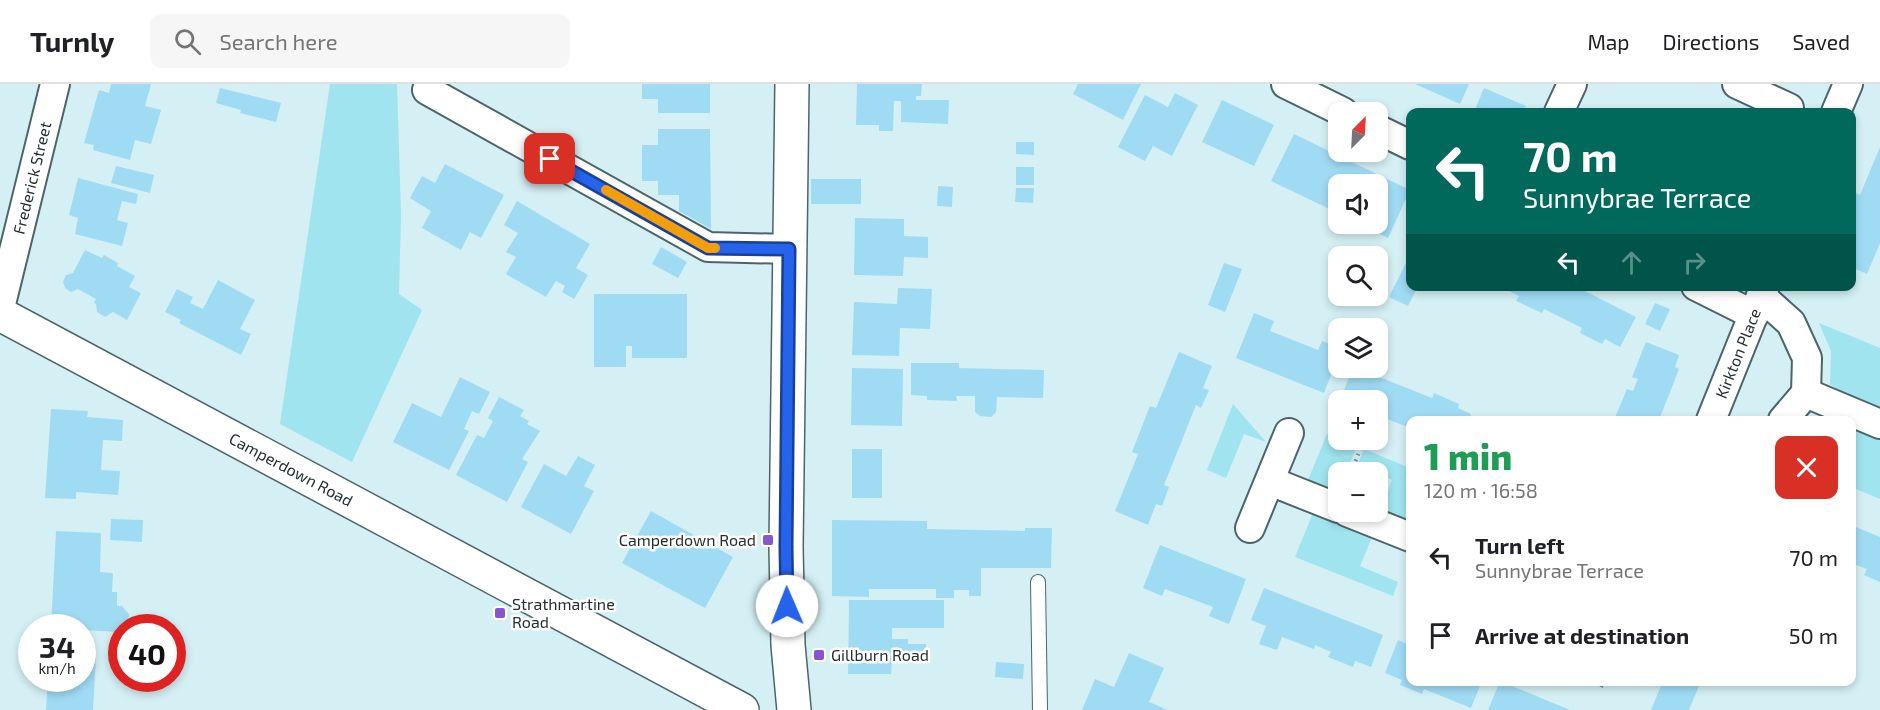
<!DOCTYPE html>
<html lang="en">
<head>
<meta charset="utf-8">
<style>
	:root { --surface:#fff; --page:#f6f6f6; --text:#202124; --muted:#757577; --line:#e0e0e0 }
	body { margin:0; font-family:"Exo 2",sans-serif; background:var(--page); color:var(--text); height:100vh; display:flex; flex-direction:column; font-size:22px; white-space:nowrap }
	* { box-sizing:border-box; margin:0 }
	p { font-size:20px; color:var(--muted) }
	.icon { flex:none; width:33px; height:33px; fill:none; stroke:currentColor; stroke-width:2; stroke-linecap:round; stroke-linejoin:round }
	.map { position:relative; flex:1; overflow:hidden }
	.drawer { position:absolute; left:1406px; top:332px; width:450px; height:270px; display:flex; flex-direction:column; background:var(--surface); border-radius:12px; box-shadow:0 3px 9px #0003 }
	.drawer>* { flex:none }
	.top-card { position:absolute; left:1406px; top:24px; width:450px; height:183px; border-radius:12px; box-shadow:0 3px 9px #0003; background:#00695c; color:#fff; overflow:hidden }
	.needle { width:39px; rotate:24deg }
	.controls { position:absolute; left:1328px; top:18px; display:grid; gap:12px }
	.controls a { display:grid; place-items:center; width:60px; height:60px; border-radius:12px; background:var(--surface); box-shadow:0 3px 9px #0003; font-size:30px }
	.speed { position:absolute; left:18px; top:530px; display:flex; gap:12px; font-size:30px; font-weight:700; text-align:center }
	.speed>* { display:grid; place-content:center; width:78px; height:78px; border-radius:50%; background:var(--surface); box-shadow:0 3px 9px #0003; line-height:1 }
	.speed small { font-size:15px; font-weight:400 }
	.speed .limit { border:9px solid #d22; background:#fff; color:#111 }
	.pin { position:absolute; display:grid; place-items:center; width:51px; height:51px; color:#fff; margin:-26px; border-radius:12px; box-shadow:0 3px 9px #0006 }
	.me { position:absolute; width:66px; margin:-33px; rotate:359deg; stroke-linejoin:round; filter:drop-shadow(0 0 4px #0008) }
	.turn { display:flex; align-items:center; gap:21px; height:126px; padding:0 18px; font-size:27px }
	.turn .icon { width:78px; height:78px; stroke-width:2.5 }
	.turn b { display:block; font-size:42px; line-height:51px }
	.lanes { display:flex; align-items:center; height:57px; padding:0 18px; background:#0003; justify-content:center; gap:30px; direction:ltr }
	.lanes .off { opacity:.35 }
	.round { display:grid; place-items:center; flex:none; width:63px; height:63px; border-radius:12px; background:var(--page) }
	.overview { display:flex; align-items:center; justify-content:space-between; height:102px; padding:0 18px }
	h1 { font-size:36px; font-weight:800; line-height:45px; color:#1e9e55 }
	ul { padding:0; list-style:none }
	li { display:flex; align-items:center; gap:18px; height:78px; padding:0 18px }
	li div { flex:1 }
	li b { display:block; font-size:22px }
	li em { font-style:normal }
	header { display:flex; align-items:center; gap:36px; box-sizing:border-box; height:84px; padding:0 30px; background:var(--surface); border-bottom:2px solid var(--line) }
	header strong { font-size:28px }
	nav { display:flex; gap:33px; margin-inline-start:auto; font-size:21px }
	.search { width:420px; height:54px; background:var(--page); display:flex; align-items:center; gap:15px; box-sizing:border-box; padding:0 21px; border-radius:12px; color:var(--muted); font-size:22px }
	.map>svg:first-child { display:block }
	.green { fill:#9fe4ee }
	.building { fill:#a0dbf4 }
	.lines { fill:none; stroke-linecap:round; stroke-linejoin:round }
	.service-casing { stroke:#4d6569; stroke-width:16 }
	.minor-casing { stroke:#4d6569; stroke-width:32 }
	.tertiary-casing { stroke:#4d6569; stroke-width:36 }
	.path { stroke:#788b8e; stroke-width:4; stroke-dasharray:1.5 4.5; stroke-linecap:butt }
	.service { stroke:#fff; stroke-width:14 }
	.minor { stroke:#fff; stroke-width:28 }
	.tertiary { stroke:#fff; stroke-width:33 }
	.route-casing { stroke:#184099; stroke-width:15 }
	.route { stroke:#2563eb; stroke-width:10 }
	.slow { stroke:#f59e0b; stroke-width:10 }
	.poi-dot { fill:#8756cf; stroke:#fff; stroke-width:2 }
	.labels { text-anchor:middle; stroke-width:5; stroke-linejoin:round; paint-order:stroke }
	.street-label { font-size:16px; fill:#242f31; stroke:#fff }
	.poi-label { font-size:16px; fill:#242f31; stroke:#fff; text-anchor:start }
</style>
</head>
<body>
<header>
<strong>Turnly</strong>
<div class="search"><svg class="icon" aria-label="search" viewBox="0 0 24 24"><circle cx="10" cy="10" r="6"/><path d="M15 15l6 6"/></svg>Search here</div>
<nav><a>Map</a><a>Directions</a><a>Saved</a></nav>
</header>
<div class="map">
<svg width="1880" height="626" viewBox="0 0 1880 626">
	<rect width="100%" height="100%" fill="#d4f0f4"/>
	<g class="green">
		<path d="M330 0H397L401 131 399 210 422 226 352 378 280 340Z"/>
		<path d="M1819 239 1880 264V324L1845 310 1830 300 1831 267Z"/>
		<path d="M1233 320 1266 358 1244 350 1226 394 1207 386Z"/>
		<path d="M1851 341 1880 353V415L1851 403Z"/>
		<path d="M1327 350 1357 363 1346 388H1338V408L1308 396Z"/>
		<path d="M1364 365 1410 384V437L1381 425 1392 396 1357 382Z"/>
		<path d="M1313 429 1372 453 1360 482 1398 498 1393 512 1295 473Z"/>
	</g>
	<g class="building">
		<path d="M111 0H151L145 22 161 26 151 60 135 56 130 76 93 66 94 61 84 59 99 6 109 9Z"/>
		<path d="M642 0H710V29H658V15H642Z"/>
		<path d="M857 0H922L921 12H916V16H949L948 40 901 38V17H894L893 47H879V41H856Z"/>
		<path d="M1078 0H1141L1123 36 1073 10Z"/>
		<path d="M1415 0H1469L1460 20Z"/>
		<path d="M220 4 281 19 276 38 240 29 241 26 216 19Z"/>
		<path d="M1484 4 1526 22 1523 28H1474Z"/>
		<path d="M1175 9 1198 21 1172 72 1153 62 1145 77 1118 63 1145 11 1168 23Z"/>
		<path d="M1222 16 1274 41 1254 82 1202 58Z"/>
		<path d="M658 45H710L711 145 679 127V111H658V97H642V61H658Z"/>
		<path d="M1294 50 1410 106 1388 154 1359 140H1377V100H1338V129L1271 97Z"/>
		<path d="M1016 58H1034V71L1016 70Z"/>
		<path d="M1880 63V159L1867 190 1851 183V121L1856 109 1860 111Z"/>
		<path d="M445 80 504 111 481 154 470 148 461 166 422 144 431 127 410 114 422 92 435 99Z"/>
		<path d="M116 82 154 91 150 109 111 99Z"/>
		<rect x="1016" y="83" width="18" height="18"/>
		<path d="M78 94 138 110 136 120 122 117 117 136 128 139 122 162 75 150 78 134 69 131Z"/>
		<rect x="811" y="95" width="50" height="25"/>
		<path d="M938 102 953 103 952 123 937 122Z"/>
		<path d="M1016 104H1034L1033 119 1015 118Z"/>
		<path d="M517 117 590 160 576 184 588 191 574 215 562 208 565 202 556 197 546 213 506 190 516 173 506 168 518 149 504 141Z"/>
		<path d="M855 134 904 135V152L928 153V174L904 173 903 192 854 191Z"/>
		<path d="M661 163 687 178 678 194 652 180Z"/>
		<path d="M85 166 102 174 104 171 118 179 117 182 135 192 129 203 141 209 127 236 113 228 105 233 97 228 96 220 94 219 96 215 78 205 71 208 65 204 63 198 66 191 73 189Z"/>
		<path d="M1408 175 1410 176V202H1418L1408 222 1389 213Z"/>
		<path d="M1224 179 1242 185 1225 228 1208 221Z"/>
		<path d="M218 196 255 216 240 245 251 250 241 271 179 239 181 236 165 228 177 205 193 213 190 219 203 225Z"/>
		<path d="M1500 202H1583L1581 205 1636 233 1620 263 1605 255 1602 260 1580 249 1582 244 1544 225 1542 229 1516 217 1519 212Z"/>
		<path d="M898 204 932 205 930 245 900 244 899 272 852 271 854 218 897 220Z"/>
		<path d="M594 210H687V274H632V262H626V283H594Z"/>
		<path d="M1655 219 1670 225 1660 247 1645 240Z"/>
		<path d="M1254 229 1274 237 1270 247 1318 266 1322 257 1338 263V273L1324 309 1236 274Z"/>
		<path d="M1646 258 1679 271 1675 283 1679 285 1659 336H1614L1627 305 1633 307 1638 295 1632 293Z"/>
		<path d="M1179 268 1212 282 1203 304 1209 306 1201 324 1196 321 1164 401 1169 403 1162 422 1156 420 1148 441 1115 427 1138 370 1132 368 1150 322 1156 324Z"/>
		<path d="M911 279H959V284L1044 286 1043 314 997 313 996 328 991 333 980 332 975 328V312H956L957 317 927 316V312L911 311Z"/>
		<path d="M852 284 903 285 902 342 851 341Z"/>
		<path d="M1353 284H1357L1432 314 1434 309 1459 320 1458 324 1471 330 1469 336H1410V344L1377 331V316H1340Z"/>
		<path d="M460 293 490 308 479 330 472 327 464 345 469 347 449 386 393 358 412 319 441 333Z"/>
		<path d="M499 313 524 326 520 332 529 337 527 340 540 347 522 375 528 378 507 418 456 391 477 351 484 354 493 337 488 334Z"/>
		<path d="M51 325 88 327 87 333 123 336 122 357 103 356 101 386 120 387 118 411 76 408V415L45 414Z"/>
		<rect x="852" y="365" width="30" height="49"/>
		<path d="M578 372 595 381 584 402 594 407 571 450 521 423 544 380 566 392Z"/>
		<path d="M651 427 733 473 705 524 622 479Z"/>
		<path d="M111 435 143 436 142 458 110 456Z"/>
		<path d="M832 436 927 437V445L1025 447V444H1052L1051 484H981V512H969V506H954V514H936V505H869V513L832 512Z"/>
		<path d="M1851 441 1880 453V498L1864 491 1867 485 1851 479Z"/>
		<path d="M56 447 101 449 100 488 113 489 112 508H117V522H122L129 530 128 541 122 543 120 548 82 546V543H51Z"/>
		<path d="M1160 461 1246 495 1229 540 1209 532 1213 523 1165 505 1162 512 1143 504Z"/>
		<path d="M1264 504 1383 551 1371 583 1355 577 1353 583 1328 573 1331 568 1315 561 1314 565 1282 553 1277 566 1259 560 1266 542 1251 536Z"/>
		<path d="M849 516H944V544H892V555H908V560H926V576L892 575 891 590H848Z"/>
		<path d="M1398 556 1410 561V597H1482L1471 624 1424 605 1422 610 1400 601 1402 596 1385 589Z"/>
		<path d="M109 563H122V578L108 577Z"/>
		<path d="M1129 569 1164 584 1149 618 1168 626H1082L1095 595 1114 603Z"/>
		<path d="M82 572 96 573 93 626H46L48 594H82Z"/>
		<path d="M996 578 1024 580 1023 595 995 593Z"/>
		<path d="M1500 597 1570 626H1488Z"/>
		<path d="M1663 597H1701L1689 626H1651Z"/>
	</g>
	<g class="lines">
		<defs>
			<path id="service" d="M1038 498 1040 626"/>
			<g id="minor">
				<path d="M1286 0 1343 28"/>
				<path d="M1737 0 1789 24"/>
				<path d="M427 6 708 163 789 165"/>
				<path d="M1559 28 1572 0"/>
				<path d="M1836 28 1848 0"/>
				<path d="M1377 45 1410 61"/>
				<path d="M1696 202 1754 231"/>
				<path d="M1761 212 1791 239 1807 274 1806 309 1783 336"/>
				<path id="s1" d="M0 224 55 0"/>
				<path d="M1806 309 1880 340"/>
				<path id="s2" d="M1711 336 1765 202"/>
				<path d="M1270 397 1338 424"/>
				<path d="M1347 428 1410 453"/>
				<path d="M1250 444 1289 349"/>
			</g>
			<g id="tertiary">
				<path d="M792 0 786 463 788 561 794 626"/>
				<path id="s3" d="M0 230 742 626"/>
			</g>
		</defs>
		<use href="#service" class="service-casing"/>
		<use href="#minor" class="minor-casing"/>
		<use href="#tertiary" class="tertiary-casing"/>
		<g class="path">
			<path d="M1351 388 1362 361"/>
			<path d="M1601 603 1604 597"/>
		</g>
		<use href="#service" class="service"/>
		<use href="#minor" class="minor"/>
		<use href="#tertiary" class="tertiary"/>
	</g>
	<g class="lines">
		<defs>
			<path id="route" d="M550 75 708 164 789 165 786 463 787 522"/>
		</defs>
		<use href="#route" class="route-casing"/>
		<use href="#route" class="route"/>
		<path class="slow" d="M606 106 708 164H715"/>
	</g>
	<g class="poi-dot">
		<rect x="762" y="450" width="12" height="12" rx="3"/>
		<rect x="494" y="523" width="12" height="12" rx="3"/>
		<rect x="813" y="565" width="12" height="12" rx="3"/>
	</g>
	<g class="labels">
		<g class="street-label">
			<text dy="6" stroke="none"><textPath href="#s1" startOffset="134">Frederick Street</textPath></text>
			<text dy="6" stroke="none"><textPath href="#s2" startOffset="72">Kirkton Place</textPath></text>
			<text dy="6" stroke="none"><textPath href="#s3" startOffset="330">Camperdown Road</textPath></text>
		</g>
		<g class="poi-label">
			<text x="756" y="462" text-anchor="end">Camperdown Road</text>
			<text x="512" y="526">Strathmartine<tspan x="512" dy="18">Road</tspan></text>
			<text x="831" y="577">Gillburn Road</text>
		</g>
	</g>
</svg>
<div class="controls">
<a><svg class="needle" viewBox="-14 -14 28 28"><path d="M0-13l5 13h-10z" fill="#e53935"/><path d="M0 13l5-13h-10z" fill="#757577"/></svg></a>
<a><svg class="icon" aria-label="sound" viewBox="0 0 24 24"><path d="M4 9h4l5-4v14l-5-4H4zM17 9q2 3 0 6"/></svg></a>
<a><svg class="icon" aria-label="search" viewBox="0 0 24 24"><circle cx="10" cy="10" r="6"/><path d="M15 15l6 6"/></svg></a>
<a><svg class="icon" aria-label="layers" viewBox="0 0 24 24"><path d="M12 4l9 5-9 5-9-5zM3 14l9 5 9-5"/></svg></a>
<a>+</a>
<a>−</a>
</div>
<div class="speed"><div>34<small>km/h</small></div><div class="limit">40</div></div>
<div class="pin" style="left:550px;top:75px;background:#d93025"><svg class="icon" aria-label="arrive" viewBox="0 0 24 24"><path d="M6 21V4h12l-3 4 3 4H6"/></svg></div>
<svg class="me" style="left:787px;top:522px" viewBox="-20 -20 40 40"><circle r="19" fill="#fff"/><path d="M0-13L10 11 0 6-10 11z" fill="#2563eb"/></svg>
<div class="top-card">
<div class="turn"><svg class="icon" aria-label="left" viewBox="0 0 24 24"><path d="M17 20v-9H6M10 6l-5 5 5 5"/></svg><div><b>70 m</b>Sunnybrae Terrace</div></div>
<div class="lanes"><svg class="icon" aria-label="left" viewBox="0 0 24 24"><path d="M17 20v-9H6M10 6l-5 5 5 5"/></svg><svg class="icon off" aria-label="ahead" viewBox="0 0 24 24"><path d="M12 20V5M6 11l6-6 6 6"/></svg><svg class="icon off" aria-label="right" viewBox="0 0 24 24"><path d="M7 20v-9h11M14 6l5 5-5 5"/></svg></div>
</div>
<section class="drawer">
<div class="overview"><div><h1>1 min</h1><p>120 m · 16:58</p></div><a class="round" style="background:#d93025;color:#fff"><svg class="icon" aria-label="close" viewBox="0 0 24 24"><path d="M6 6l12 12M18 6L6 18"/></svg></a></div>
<ul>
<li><svg class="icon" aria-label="left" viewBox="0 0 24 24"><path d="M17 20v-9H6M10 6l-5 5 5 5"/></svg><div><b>Turn left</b><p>Sunnybrae Terrace</p></div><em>70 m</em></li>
<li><svg class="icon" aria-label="arrive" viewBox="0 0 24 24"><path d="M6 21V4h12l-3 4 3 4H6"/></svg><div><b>Arrive at destination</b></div><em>50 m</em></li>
</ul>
</section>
</div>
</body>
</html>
